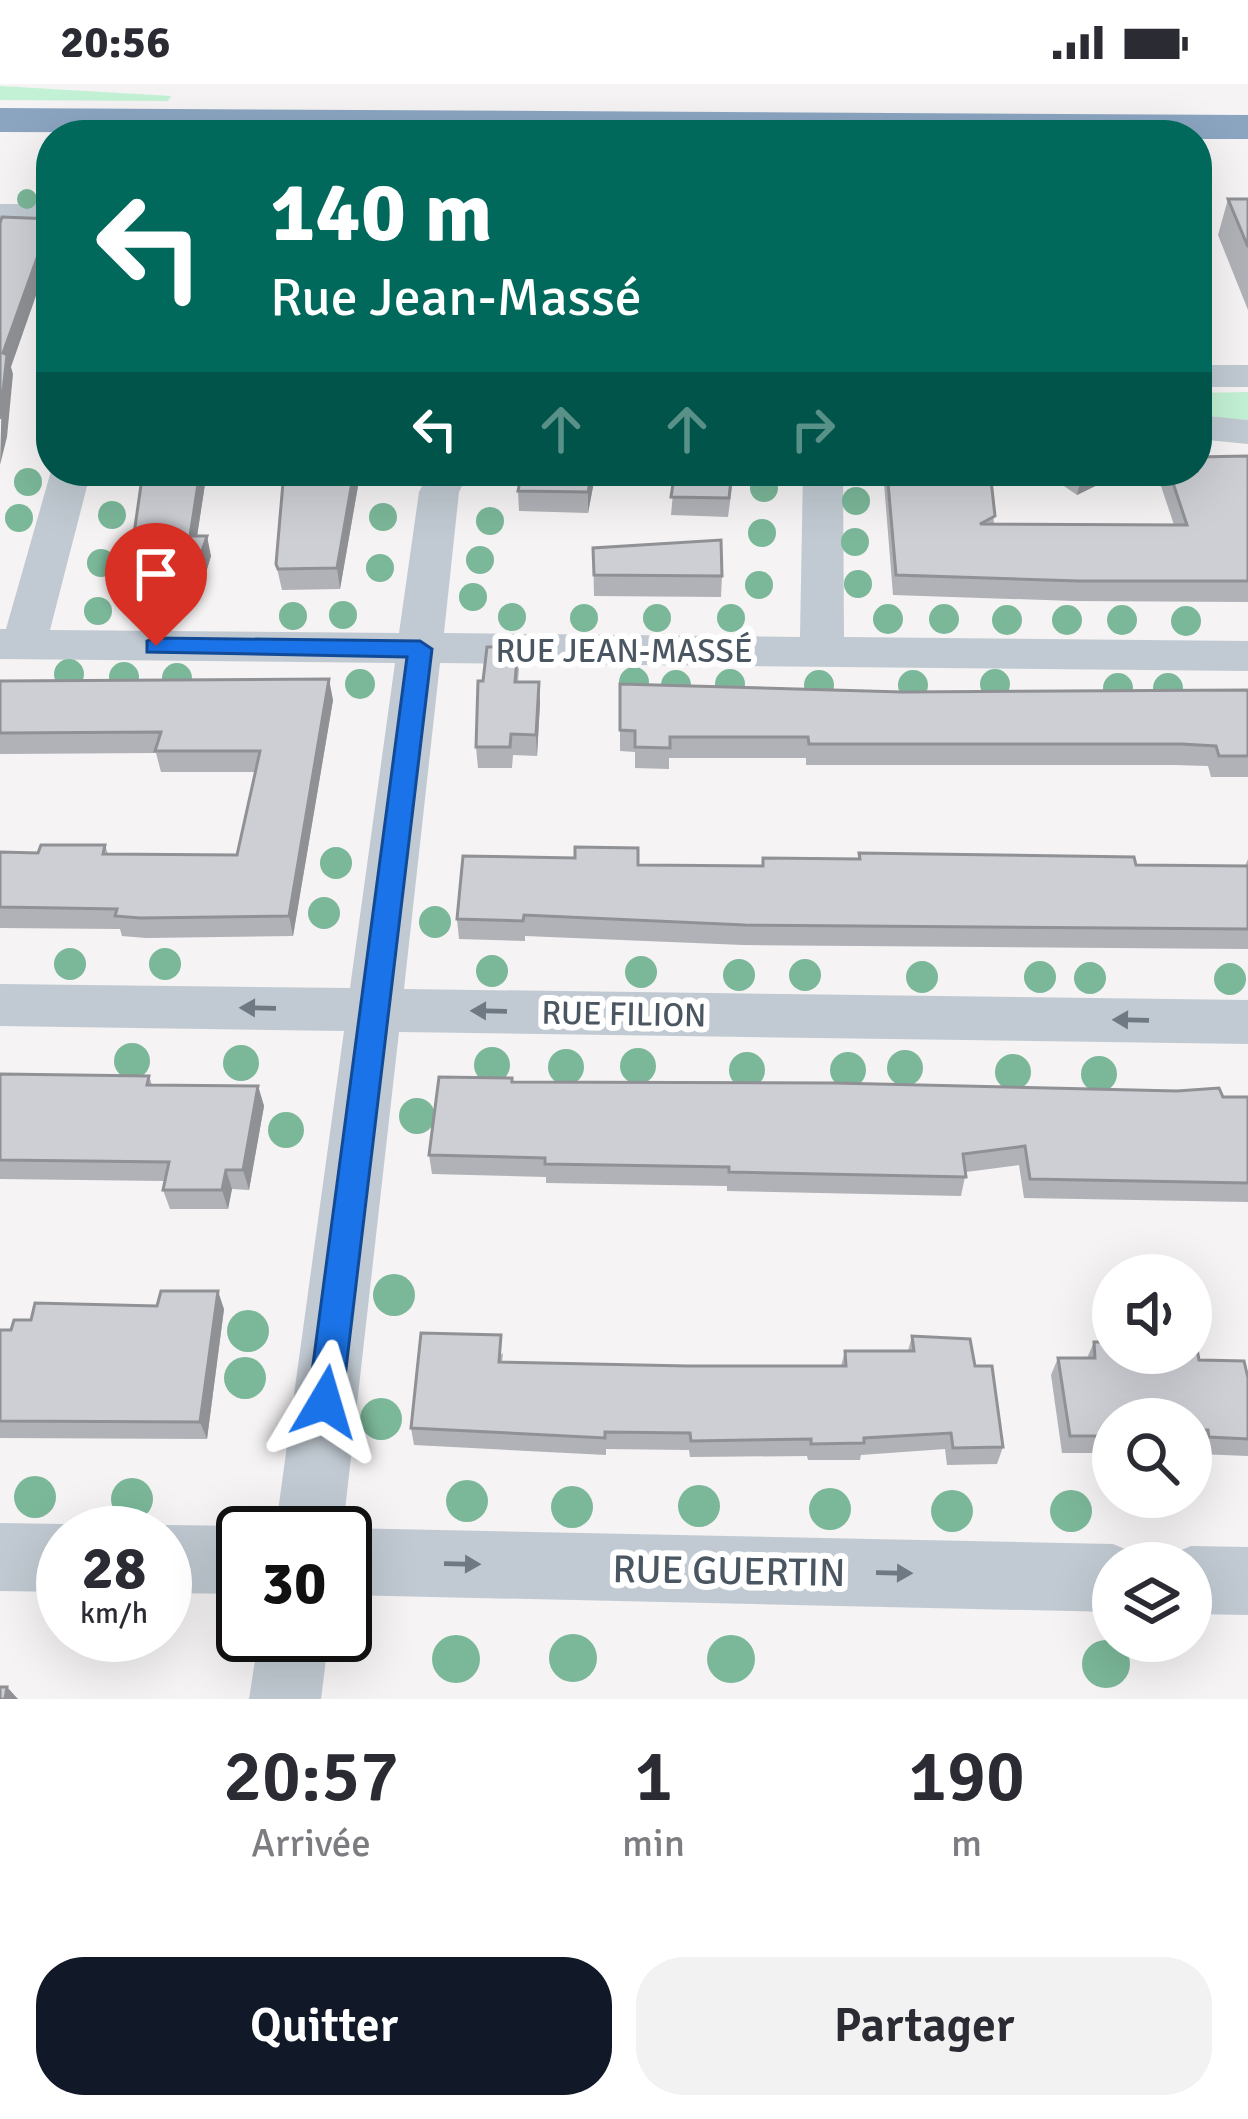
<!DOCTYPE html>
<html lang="fr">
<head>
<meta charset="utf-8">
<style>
	:root { --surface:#fff; --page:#f2f2f3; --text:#2b2b33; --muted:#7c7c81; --accent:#111827 }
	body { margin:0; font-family:Signika,sans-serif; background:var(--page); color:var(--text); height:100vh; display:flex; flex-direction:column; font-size:45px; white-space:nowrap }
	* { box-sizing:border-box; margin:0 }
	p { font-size:39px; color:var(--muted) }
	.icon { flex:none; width:66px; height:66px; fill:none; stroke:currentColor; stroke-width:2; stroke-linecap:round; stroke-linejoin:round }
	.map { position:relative; height:1615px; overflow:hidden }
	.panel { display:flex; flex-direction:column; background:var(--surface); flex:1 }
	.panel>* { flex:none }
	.top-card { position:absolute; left:36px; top:36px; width:1176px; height:366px; border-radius:48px; box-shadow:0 12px 48px #0002; background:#00695c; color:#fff; overflow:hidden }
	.controls { position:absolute; left:1092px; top:1170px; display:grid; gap:24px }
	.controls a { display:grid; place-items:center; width:120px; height:120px; border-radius:50%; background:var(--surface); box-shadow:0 12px 48px #0002; font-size:60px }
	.speed { position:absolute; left:36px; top:1422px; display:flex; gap:24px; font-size:60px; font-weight:700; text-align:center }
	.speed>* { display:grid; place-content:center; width:156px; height:156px; border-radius:50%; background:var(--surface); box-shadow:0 12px 48px #0002; line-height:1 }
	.speed small { font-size:30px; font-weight:400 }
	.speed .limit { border:6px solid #111; border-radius:18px; background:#fff; color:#111 }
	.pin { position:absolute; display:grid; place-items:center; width:102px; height:102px; color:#fff; margin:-123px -51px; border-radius:50% 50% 50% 0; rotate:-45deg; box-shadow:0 0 12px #0007 }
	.pin .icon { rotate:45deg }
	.me { position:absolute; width:132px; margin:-66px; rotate:7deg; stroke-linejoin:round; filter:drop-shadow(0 0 9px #0008) }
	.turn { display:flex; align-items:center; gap:42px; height:252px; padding:0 36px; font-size:54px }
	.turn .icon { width:156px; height:156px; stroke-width:2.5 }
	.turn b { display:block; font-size:84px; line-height:102px }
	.lanes { display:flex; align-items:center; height:114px; padding:0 36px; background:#0003; justify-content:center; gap:60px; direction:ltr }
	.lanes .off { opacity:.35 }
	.eta { display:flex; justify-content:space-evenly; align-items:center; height:204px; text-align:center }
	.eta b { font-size:72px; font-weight:600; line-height:84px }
	.action { display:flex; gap:24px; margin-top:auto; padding:24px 36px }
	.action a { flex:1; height:138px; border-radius:48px; background:var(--accent); color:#fff; font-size:48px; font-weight:600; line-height:138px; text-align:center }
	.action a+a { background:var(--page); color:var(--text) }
	.status { display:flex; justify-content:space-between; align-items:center; height:84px; padding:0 60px; background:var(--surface); direction:ltr }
	.status svg { height:33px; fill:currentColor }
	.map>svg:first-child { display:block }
	.green { fill:#c3f1d5 }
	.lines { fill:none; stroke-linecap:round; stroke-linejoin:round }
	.street { fill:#c1cad2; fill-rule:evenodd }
	.highway { fill:#8ba5c1; fill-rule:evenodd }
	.tree { fill:#7bb799 }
	.wall { fill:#b0b2b7 }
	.shaded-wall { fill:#909195 }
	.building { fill:#cdcfd5; stroke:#909195; stroke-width:3 }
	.oneway { fill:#6e7983 }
	.route { fill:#1a73e8; stroke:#114b97; stroke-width:3 }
	.labels { text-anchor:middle; stroke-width:12; stroke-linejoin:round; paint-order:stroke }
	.street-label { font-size:33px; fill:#4a5661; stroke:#fff }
	.near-street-label { font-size:39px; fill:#4a5661; stroke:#fff }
</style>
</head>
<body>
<div class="status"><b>20:56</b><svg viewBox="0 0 49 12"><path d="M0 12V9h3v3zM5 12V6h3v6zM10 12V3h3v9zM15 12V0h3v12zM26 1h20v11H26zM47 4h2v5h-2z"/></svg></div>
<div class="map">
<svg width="1248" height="1615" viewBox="0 0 1248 1615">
	<rect width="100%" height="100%" fill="#f5f3f3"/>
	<g class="green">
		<path d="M0 2 171 12 168 17 0 16Z"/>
		<path d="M1248 308V336L1197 332V309Z"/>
	</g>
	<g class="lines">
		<g class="street">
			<rect x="0" y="120" width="51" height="20"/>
			<rect x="1197" y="281" width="51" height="22"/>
			<path d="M1197 331 1248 336V360L1197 355Z"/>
			<path d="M51 387H91L50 546 399 549 419 408 430 387H470L459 408 444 549 800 553 803 387H843L844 553 1248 557V587L440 579 404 905 1248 916V960L399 948 343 1444 1113 1460 1137 1470 1141 1479H1113V1528L345 1511V1449H275L344 947 0 942V900L350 904 395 579 0 575V545H6Z"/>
			<path d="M0 1439 63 1440 85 1449H63V1508L0 1507Z"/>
			<path d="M165 1441 243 1442 260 1449H243V1510L165 1509V1449H146Z"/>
			<path d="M1191 1462 1248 1463V1531L1191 1530V1479H1164L1167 1472Z"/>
			<path d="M259 1551H329L321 1615H249Z"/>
		</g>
		<path class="highway" d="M0 24 1248 31V55H1197V51L0 48Z"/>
	</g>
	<g class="tree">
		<circle cx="27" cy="115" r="10"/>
		<circle cx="28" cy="398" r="14"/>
		<circle cx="764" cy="404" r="14"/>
		<circle cx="856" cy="417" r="14"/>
		<circle cx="112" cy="431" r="14"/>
		<circle cx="383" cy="433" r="14"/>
		<circle cx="19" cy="434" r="14"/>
		<circle cx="490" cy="437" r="14"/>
		<circle cx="762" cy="449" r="14"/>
		<circle cx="855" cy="458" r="14"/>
		<circle cx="480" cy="476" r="14"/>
		<circle cx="101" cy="479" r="14"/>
		<circle cx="380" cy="484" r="14"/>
		<circle cx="858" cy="500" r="14"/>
		<circle cx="759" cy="501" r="14"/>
		<circle cx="473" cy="513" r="14"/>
		<circle cx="98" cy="527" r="14"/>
		<circle cx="343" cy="531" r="14"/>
		<circle cx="293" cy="532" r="14"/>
		<circle cx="512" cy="533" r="14"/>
		<circle cx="888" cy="535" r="15"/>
		<circle cx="944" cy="535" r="15"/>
		<circle cx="584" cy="534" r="14"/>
		<circle cx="657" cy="534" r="14"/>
		<circle cx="731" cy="534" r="14"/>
		<circle cx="1007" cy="536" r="15"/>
		<circle cx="1067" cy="536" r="15"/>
		<circle cx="1122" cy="536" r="15"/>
		<circle cx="1186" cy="537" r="15"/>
		<circle cx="69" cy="590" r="15"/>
		<circle cx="124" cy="593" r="15"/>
		<circle cx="177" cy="594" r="15"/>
		<circle cx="634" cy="598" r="15"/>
		<circle cx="360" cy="600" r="15"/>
		<circle cx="730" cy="600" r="15"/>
		<circle cx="995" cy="600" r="15"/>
		<circle cx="676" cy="601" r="15"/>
		<circle cx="819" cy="601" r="15"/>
		<circle cx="913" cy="601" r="15"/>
		<circle cx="1118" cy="604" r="15"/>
		<circle cx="1168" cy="604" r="15"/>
		<circle cx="336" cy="779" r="16"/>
		<circle cx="324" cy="829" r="16"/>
		<circle cx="435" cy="838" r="16"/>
		<circle cx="70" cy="880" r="16"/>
		<circle cx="165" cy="880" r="16"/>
		<circle cx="492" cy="887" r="16"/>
		<circle cx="641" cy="888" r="16"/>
		<circle cx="739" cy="891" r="16"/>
		<circle cx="805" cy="891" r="16"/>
		<circle cx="922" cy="893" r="16"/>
		<circle cx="1040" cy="893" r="16"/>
		<circle cx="1090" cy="894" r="16"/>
		<circle cx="1230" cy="895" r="16"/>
		<circle cx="132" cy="977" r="18"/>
		<circle cx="241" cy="979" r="18"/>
		<circle cx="492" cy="981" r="18"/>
		<circle cx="638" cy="982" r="18"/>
		<circle cx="566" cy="983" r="18"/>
		<circle cx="905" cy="984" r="18"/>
		<circle cx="747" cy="986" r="18"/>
		<circle cx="848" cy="986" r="18"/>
		<circle cx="1013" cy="988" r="18"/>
		<circle cx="1099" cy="990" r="18"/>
		<circle cx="417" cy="1032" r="18"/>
		<circle cx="286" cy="1046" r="18"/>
		<circle cx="394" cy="1211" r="21"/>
		<circle cx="248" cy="1247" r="21"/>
		<circle cx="245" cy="1294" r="21"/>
		<circle cx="381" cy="1335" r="21"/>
		<circle cx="35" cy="1413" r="21"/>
		<circle cx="132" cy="1415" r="21"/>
		<circle cx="467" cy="1417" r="21"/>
		<circle cx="699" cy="1422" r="21"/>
		<circle cx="572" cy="1423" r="21"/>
		<circle cx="830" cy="1425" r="21"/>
		<circle cx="952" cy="1427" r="21"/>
		<circle cx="1071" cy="1427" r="21"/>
		<circle cx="573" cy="1574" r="24"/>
		<circle cx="456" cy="1575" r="24"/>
		<circle cx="731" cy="1575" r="24"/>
		<circle cx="1106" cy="1580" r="24"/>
	</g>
	<g class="wall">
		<path d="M1228 115H1248V226L1218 151Z"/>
		<path d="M1248 372V518L1074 517 893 511 883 387H990L994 440 1174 441 1158 393 1160 387H1197Z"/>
		<path d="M207 387 197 452 211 472 200 508 128 507 122 487Z"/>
		<path d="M284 387H357L358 402 340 505 282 506 276 480Z"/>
		<path d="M522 387H596L588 429 519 427 518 407Z"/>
		<path d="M675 387H734L728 433 671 431Z"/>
		<path d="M1042 387H1126L1077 411Z"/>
		<path d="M593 464 722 492 721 513 594 512Z"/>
		<path d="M519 584 518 598H539L540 619 537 672 513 671 512 684H478L476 663 483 597Z"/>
		<path d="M0 597 333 616 293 852 146 854 122 852 120 845 0 844V768L38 769 105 761 108 770 237 771 255 688H161L156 669 0 670Z"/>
		<path d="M620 600 902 608 1248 606V693H1211L1208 682 1174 681H806V674H669V685L635 684V668L620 667Z"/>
		<path d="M859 769 1136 781 1245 782 1248 775V865L743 861 525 852V857L459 855 457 835 638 781 762 782 763 774 858 775Z"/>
		<path d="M0 990 149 992 152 1001 258 1002 264 1022 249 1106 232 1105 228 1125H170L163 1106 165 1097 0 1095Z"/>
		<path d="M513 998 1248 1013V1118L1024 1114 1019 1081 966 1088 961 1112 727 1107V1102L546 1099V1093L432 1090 429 1071Z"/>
		<path d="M224 1225 207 1355 0 1354V1246H11L31 1236Z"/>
		<path d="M912 1252 975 1282 1003 1363 997 1380 947 1381 945 1365 861 1371 860 1376H808L807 1372 690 1373 689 1366 606 1365V1371L414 1361 411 1344 503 1269 502 1278 688 1282H841L845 1267H908Z"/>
		<path d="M1094 1258 1199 1276 1248 1294V1372L1199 1370 1197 1363H1191V1335H1113V1369H1062L1051 1291 1058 1274H1087Z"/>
	</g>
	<g class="shaded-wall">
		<path d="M51 135V169L11 283 13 290 7 353 0 381 3 269Z"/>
		<path d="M200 387H207L194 472 190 452Z"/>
		<path d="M354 387H357L358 402 340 505 337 484Z"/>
		<path d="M592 387H596L588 429V408Z"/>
		<path d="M1088 387H1126L1077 411 1082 390Z"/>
		<path d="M207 452 211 472 200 508 195 488Z"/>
		<path d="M329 595 333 616 293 852 289 832Z"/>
		<path d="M539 598 540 619 537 672 536 651Z"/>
		<path d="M258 1002 264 1022 249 1106 243 1086Z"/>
		<path d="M226 1086 232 1105 228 1125 222 1106Z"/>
		<path d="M218 1207 224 1225 207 1355 200 1338Z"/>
		<path d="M7 1603 18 1615H5Z"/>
	</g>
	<g class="building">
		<path d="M1228 115H1248V163Z"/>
		<path d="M2 133 51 135 3 269 7 271 0 335V139Z"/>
		<path d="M1248 372V497H1079L896 491 887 387H990L995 432 980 440 1187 441 1169 387H1197V373Z"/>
		<path d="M143 387H200L190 452H207L195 488 122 487 134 450Z"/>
		<path d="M284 387H354L337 484 278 485 276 480Z"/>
		<path d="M522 387H592L588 408 518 407Z"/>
		<path d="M675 387H732L729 414 671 413Z"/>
		<path d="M721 456 722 492 594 491 593 464Z"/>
		<path d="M487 563H518L515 598H539L536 651 511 650 510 663H476L478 597H483Z"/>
		<path d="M329 595 289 832 140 834 115 832 117 825 0 823V768L38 769 41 761H105L103 770 237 771 260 667H155L161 648 0 649V597Z"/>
		<path d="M620 600 902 608 1248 606V672H1219L1216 662 1181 660H809L808 653H670V664L635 663V647L620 646Z"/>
		<path d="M575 763 638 764V781L763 782V774L860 775 859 769 1134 773 1136 781 1248 782V845L745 841 524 831 523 837 457 835 463 772 575 774Z"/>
		<path d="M0 990 149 992 147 1001 258 1002 243 1086H226L222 1106H163L169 1078 0 1076Z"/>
		<path d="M439 993 512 994V998L834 999 1177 1007 1219 1004 1223 1013H1248V1099L1030 1095 1025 1062 963 1070 966 1093 729 1088V1083L545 1080V1074L429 1071Z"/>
		<path d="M161 1207H218L200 1338 0 1337V1246H11L14 1236H31L35 1219 157 1222Z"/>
		<path d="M421 1249 501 1251 499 1278 688 1282H846L845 1267H914L912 1252 970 1255 975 1282H992L1003 1363 953 1364 951 1349 864 1354V1359L811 1360V1355L691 1357 690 1349 605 1348V1354L411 1344Z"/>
		<path d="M1094 1258H1113V1269H1191V1259H1196L1199 1276 1244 1277 1248 1294V1355L1209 1353 1208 1346H1191V1335H1113V1352H1070L1058 1274H1095Z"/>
		<path d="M0 1603H7L5 1615H0Z"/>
	</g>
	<defs><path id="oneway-solid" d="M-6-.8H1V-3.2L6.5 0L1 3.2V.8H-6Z" transform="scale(3)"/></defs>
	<g class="oneway">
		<use href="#oneway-solid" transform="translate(258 924) rotate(-179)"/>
		<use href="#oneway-solid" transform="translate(489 927) rotate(-179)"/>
		<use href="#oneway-solid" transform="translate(1131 936) rotate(-179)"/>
		<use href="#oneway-solid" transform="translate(462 1480) rotate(1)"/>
		<use href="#oneway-solid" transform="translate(894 1489) rotate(1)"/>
	</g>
	<path class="route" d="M156 554 420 557 432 565 342 1318 337 1329 325 1334 313 1329 308 1318 407 573 147 568V557Z"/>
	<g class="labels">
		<g class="street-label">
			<text x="624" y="578">RUE JEAN-MASSÉ</text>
			<text transform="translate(624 929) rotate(1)" y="12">RUE FILION</text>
		</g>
		<g class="near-street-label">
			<text transform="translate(729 1486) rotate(1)" y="14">RUE GUERTIN</text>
		</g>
	</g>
</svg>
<div class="controls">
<a><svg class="icon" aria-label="sound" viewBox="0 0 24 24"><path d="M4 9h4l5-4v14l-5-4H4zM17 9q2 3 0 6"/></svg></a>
<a><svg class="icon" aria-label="search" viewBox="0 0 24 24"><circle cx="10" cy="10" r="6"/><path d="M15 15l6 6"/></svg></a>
<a><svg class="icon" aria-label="layers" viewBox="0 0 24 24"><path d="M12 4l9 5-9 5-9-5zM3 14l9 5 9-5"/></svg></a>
</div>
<div class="speed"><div>28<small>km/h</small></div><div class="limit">30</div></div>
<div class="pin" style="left:156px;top:562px;background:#d93025"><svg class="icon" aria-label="arrive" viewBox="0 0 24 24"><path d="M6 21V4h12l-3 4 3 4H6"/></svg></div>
<svg class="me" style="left:325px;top:1318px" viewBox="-20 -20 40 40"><path d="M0-17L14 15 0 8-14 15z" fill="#1a73e8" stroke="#fff" stroke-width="4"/></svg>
<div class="top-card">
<div class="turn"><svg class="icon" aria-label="left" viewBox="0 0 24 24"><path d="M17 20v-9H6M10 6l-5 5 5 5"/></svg><div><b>140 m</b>Rue Jean-Massé</div></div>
<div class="lanes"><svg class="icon" aria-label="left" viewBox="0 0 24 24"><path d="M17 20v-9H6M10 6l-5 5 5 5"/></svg><svg class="icon off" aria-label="ahead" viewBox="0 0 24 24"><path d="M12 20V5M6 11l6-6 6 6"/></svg><svg class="icon off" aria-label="ahead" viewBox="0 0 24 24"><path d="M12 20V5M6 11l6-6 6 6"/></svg><svg class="icon off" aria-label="right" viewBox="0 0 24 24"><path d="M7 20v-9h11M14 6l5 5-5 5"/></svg></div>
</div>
</div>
<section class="panel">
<div class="eta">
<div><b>20:57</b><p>Arrivée</p></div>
<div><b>1</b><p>min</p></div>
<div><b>190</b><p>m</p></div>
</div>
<div class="action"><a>Quitter</a><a>Partager</a></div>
</section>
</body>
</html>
